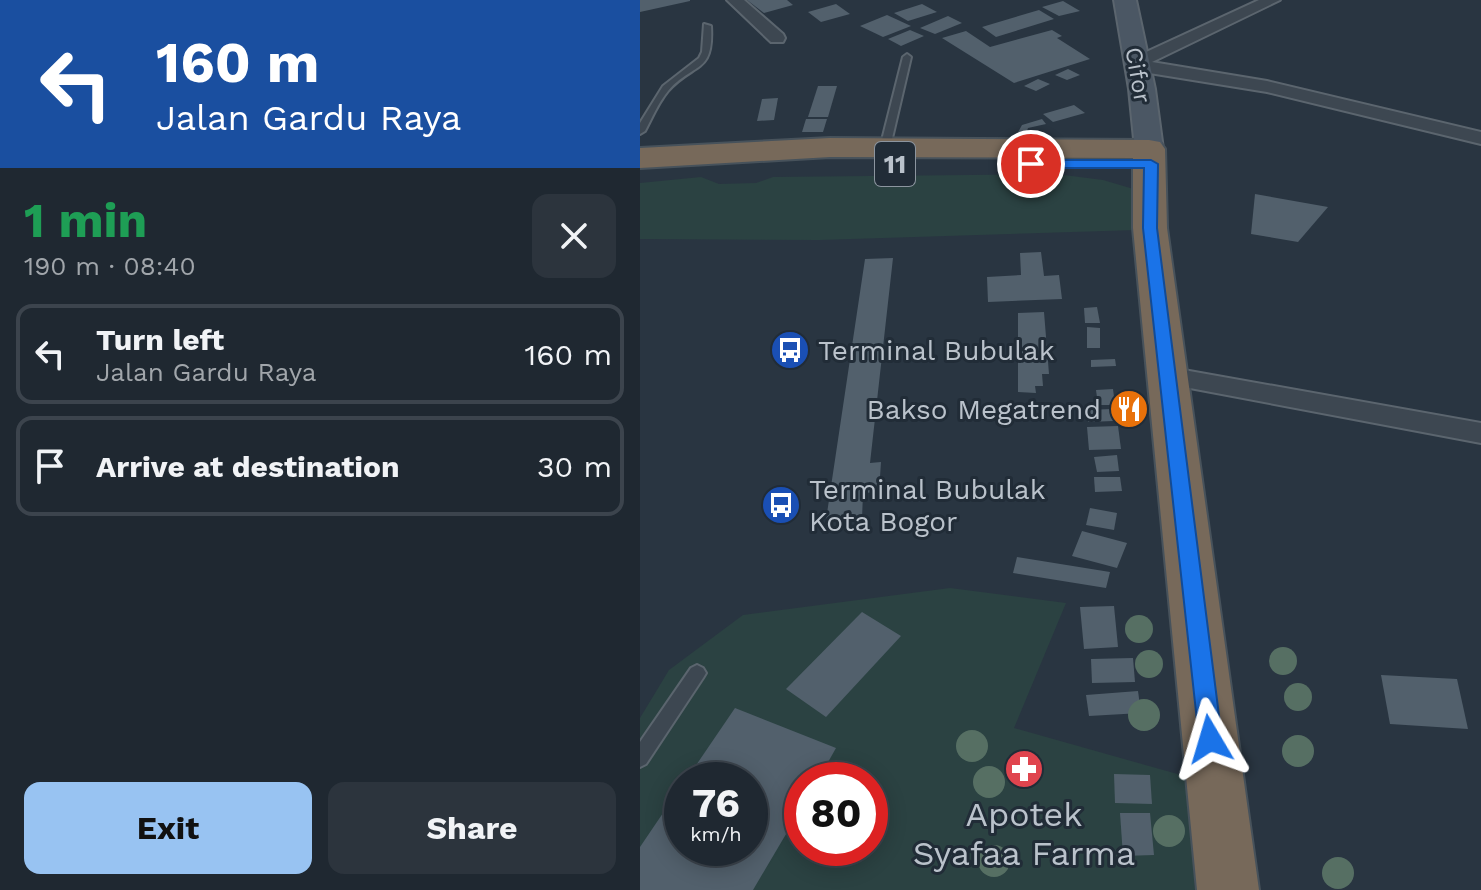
<!DOCTYPE html>
<html lang="en">
<head>
<meta charset="utf-8">
<style>
	:root { --surface:#1f2831; --page:#2c343d; --text:#f1f3f6; --muted:#a1a6ab; --line:#3c444d; --accent:#98c3f2 }
	body { margin:0; font-family:"Work Sans",sans-serif; background:var(--page); color:var(--text); height:100vh; display:flex; flex-direction:column; font-size:30px; white-space:nowrap }
	* { box-sizing:border-box; margin:0 }
	p { font-size:26px; color:var(--muted) }
	.icon { flex:none; width:44px; height:44px; fill:none; stroke:currentColor; stroke-width:2; stroke-linecap:round; stroke-linejoin:round }
	.map { position:relative; flex:1; overflow:hidden }
	.drawer { display:flex; flex-direction:column; background:var(--surface); width:640px }
	.drawer>* { flex:none }
	.hud { background:#1a4fa0; color:#fff; overflow:hidden }
	.speed { position:absolute; left:24px; top:762px; display:flex; gap:16px; font-size:40px; font-weight:700; text-align:center }
	.speed>* { display:grid; place-content:center; width:104px; height:104px; border-radius:50%; background:var(--surface); box-shadow:0 4px 20px #0003,0 0 0 2px var(--line); line-height:1 }
	.speed small { font-size:20px; font-weight:400 }
	.speed .limit { border:12px solid #d22; background:#fff; color:#111 }
	.pin { position:absolute; display:grid; place-items:center; width:68px; height:68px; color:#fff; margin:-34px; border:4px solid #fff; border-radius:50%; box-shadow:0 2px 8px #0007 }
	.me { position:absolute; width:88px; margin:-44px; rotate:353deg; stroke-linejoin:round; filter:drop-shadow(0 0 6px #0008) }
	.turn { display:flex; align-items:center; gap:28px; height:168px; padding:0 24px; font-size:36px }
	.turn .icon { width:104px; height:104px; stroke-width:2.5 }
	.turn b { display:block; font-size:56px; line-height:68px }
	.round { display:grid; place-items:center; flex:none; width:84px; height:84px; border-radius:16px; background:var(--page) }
	.overview { display:flex; align-items:center; justify-content:space-between; height:136px; padding:0 24px }
	h1 { font-size:48px; font-weight:700; line-height:60px; color:#1e9e55 }
	.action { display:flex; gap:16px; margin-top:auto; padding:16px 24px }
	.action a { flex:1; height:92px; border-radius:16px; background:var(--accent); color:#111; font-size:32px; font-weight:700; line-height:92px; text-align:center }
	.action a+a { background:var(--page); color:var(--text) }
	ul { padding:0; list-style:none }
	li { display:flex; align-items:center; gap:24px; height:100px; margin:0 16px 12px; padding:0 8px; border:4px solid var(--line); border-radius:16px }
	li div { flex:1 }
	li b { display:block; font-size:30px }
	li em { font-style:normal }
	main { display:flex; flex:1; min-height:0 }
	.map>svg:first-child { display:block }
	.green { fill:#2b4242; fill-rule:evenodd }
	.building { fill:#52606c }
	.lines { fill:none; stroke-linecap:round; stroke-linejoin:round }
	.lane-casing { stroke:#5b656e; stroke-width:4 }
	.street-casing { stroke:#5b656e; stroke-width:4 }
	.secondary-casing { stroke:#5b656e; stroke-width:4 }
	.highway-casing { stroke:#47525b; stroke-width:4 }
	.lane { fill:#3d4751; fill-rule:evenodd }
	.street { fill:#3d4751; fill-rule:evenodd }
	.secondary { fill:#4b5764; fill-rule:evenodd }
	.highway { fill:#77695a; fill-rule:evenodd }
	.tree { fill:#566f63 }
	.route { fill:#1a73e8; stroke:#114b97; stroke-width:2 }
	.labels { text-anchor:middle; stroke-width:6; stroke-linejoin:round; paint-order:stroke }
	.far-street-label { font-size:24px; fill:#bac2cb; stroke:#212c37 }
	.shield { fill:#212c37; stroke:#8c959f; stroke-width:2 }
	.shield-label { font-size:26px; font-weight:bold; fill:#bac2cb }
	.poi-label { font-size:28px; fill:#bac2cb; stroke:#212c37; text-anchor:start }
	.near-poi-label { font-size:34px; fill:#bac2cb; stroke:#212c37 }
</style>
</head>
<body>
<main>
<section class="drawer">
<div class="hud">
<div class="turn"><svg class="icon" aria-label="left" viewBox="0 0 24 24"><path d="M17 20v-9H6M10 6l-5 5 5 5"/></svg><div><b>160 m</b>Jalan Gardu Raya</div></div>
</div>
<div class="overview"><div><h1>1 min</h1><p>190 m · 08:40</p></div><a class="round"><svg class="icon" aria-label="close" viewBox="0 0 24 24"><path d="M6 6l12 12M18 6L6 18"/></svg></a></div>
<ul>
<li><svg class="icon" aria-label="left" viewBox="0 0 24 24"><path d="M17 20v-9H6M10 6l-5 5 5 5"/></svg><div><b>Turn left</b><p>Jalan Gardu Raya</p></div><em>160 m</em></li>
<li><svg class="icon" aria-label="arrive" viewBox="0 0 24 24"><path d="M6 21V4h12l-3 4 3 4H6"/></svg><div><b>Arrive at destination</b></div><em>30 m</em></li>
</ul>
<div class="action"><a>Exit</a><a>Share</a></div>
</section>
<div class="map">
<svg width="841" height="890" viewBox="0 0 841 890">
	<rect width="100%" height="100%" fill="#293541"/>
	<g class="green">
		<path d="M416 174 463 180 497 190V230L179 240 0 239V183L61 177 79 184 116 183 133 177Z"/>
		<path d="M310 588 426 603 374 728 548 777 555 890H0V718L29 670 103 615ZM42 780H110V848H42ZM162 780H230V848H162Z"/>
	</g>
	<g class="building">
		<path d="M0 0H50V1L0 12Z"/>
		<path d="M107 0H147L153 5 124 13Z"/>
		<path d="M423 1 440 11 419 16 402 7Z"/>
		<path d="M196 4 210 14 181 22 168 12Z"/>
		<path d="M282 4 297 12 268 21 254 13Z"/>
		<path d="M399 10 414 19 356 37 342 27Z"/>
		<path d="M247 15 271 26 243 37 220 26Z"/>
		<path d="M308 16 322 23 295 34 280 28Z"/>
		<path d="M270 30 284 36 261 46 248 39Z"/>
		<path d="M412 30 422 36 417 38 450 59 374 83 302 38 326 31 350 47Z"/>
		<path d="M428 69 440 75 427 80 415 75Z"/>
		<path d="M398 79 410 84 396 91 384 86Z"/>
		<path d="M178 86H197L188 117H168Z"/>
		<path d="M138 98 134 120 117 121 122 99Z"/>
		<path d="M434 105 445 113 413 122 403 114Z"/>
		<path d="M166 119H187L183 132H162Z"/>
		<path d="M402 119 406 124 388 128 385 137 376 136 382 125Z"/>
		<path d="M615 194 688 207 658 242 611 234Z"/>
		<path d="M401 252 404 276 419 275 422 299 348 302 347 277 381 275 380 253Z"/>
		<path d="M253 258 230 463 241 462 239 492 223 493 222 519 186 520 225 259Z"/>
		<path d="M457 307 460 323H445L444 308Z"/>
		<path d="M404 312 409 374H402L403 386H395L396 393 378 392V313Z"/>
		<path d="M447 327 460 328V348H447Z"/>
		<path d="M475 359 476 366 451 367V360Z"/>
		<path d="M473 389 475 405H458L456 390Z"/>
		<path d="M472 409 473 421 448 422 447 410Z"/>
		<path d="M478 426 481 449 449 450 447 427Z"/>
		<path d="M477 455 479 471 457 472 454 457Z"/>
		<path d="M454 477H480L482 491 455 492Z"/>
		<path d="M450 508 477 513 474 530 446 525Z"/>
		<path d="M442 531 487 543 477 568 432 556Z"/>
		<path d="M377 557 470 572 466 588 373 573Z"/>
		<path d="M474 606 478 647 444 649 440 607Z"/>
		<path d="M222 612 261 636 186 717 146 689Z"/>
		<path d="M493 658 495 682 452 683 451 659Z"/>
		<path d="M741 675 817 679 828 729 750 724Z"/>
		<path d="M498 691 501 713 449 716 446 695Z"/>
		<path d="M95 708 196 748 178 780H162V807L113 890H0V847L42 785V848H110V780H46Z"/>
		<path d="M474 774 510 775 512 804 475 803Z"/>
		<path d="M480 813H510L514 855 483 856Z"/>
	</g>
	<g class="lines">
		<defs>
			<g id="lane">
				<path d="M64 24 71 26C74 75 53 62 28 91 18 103 12 118 5 131L0 134V123L23 86 59 58 62 52Z"/>
				<path d="M267 54 271 57 246 164 241 167 236 164 263 57Z"/>
				<path d="M57 665 63 668 66 673 63 678 6 764 0 767V742L51 668Z"/>
			</g>
			<g id="street">
				<path d="M87 0H104L143 34 145 38 143 42H131Z"/>
				<path d="M619 0H640L512 62 627 81 841 132V144L627 92 497 71 488 66 491 59Z"/>
				<path d="M527 367 841 423V443L518 382 514 376 518 370Z"/>
			</g>
			<path id="secondary" d="M474 0H496L515 89 523 149 519 155 509 158 499 155 495 149 489 89Z"/>
			<path id="highway" d="M190 138 509 140 520 142 525 149 527 228 619 890H557L493 228V158L190 157 0 168V148Z"/>
		</defs>
		<use href="#lane" class="lane-casing"/>
		<use href="#street" class="street-casing"/>
		<use href="#secondary" class="secondary-casing"/>
		<use href="#highway" class="highway-casing"/>
		<use href="#lane" class="lane"/>
		<use href="#street" class="street"/>
		<use href="#secondary" class="secondary"/>
		<use href="#highway" class="highway"/>
	</g>
	<g class="tree">
		<circle cx="499" cy="629" r="14"/>
		<circle cx="643" cy="661" r="14"/>
		<circle cx="509" cy="664" r="14"/>
		<circle cx="658" cy="697" r="14"/>
		<circle cx="504" cy="715" r="16"/>
		<circle cx="332" cy="746" r="16"/>
		<circle cx="658" cy="751" r="16"/>
		<circle cx="349" cy="782" r="16"/>
		<circle cx="529" cy="831" r="16"/>
		<circle cx="354" cy="861" r="16"/>
		<circle cx="698" cy="873" r="16"/>
	</g>
	<path class="route" d="M511 160 518 164 517 228 582 739 579 746 570 750 562 746 559 739 503 228 504 168H391L384 164 391 160Z"/>
	<defs>
		<symbol id="bus-disc" viewBox="-11 -11 22 22"><circle r="9.5" fill="#1a4fb4" stroke="#212c37"/><path d="M-5-6H5V4H4V6H2V4H-2V6H-4V4H-5ZM-3.5-4V0h7V-4ZM-3.5 1.2v1.5H-2V1.2ZM2 1.2v1.5H3.5V1.2Z" fill="#fff"/></symbol>
		<symbol id="restaurant-disc" viewBox="-11 -11 22 22"><circle r="9.5" fill="#e8710a" stroke="#212c37"/><path d="M-5-6h1v4h1v-4h1v4h1v-4h1v5L-1.5 .5V6h-2V.5L-5-1ZM5-6V6H3V1.5H1.5Q1.5-4 5-6Z" fill="#fff"/></symbol>
		<symbol id="pharmacy-disc" viewBox="-11 -11 22 22"><circle r="9.5" fill="#e0444e" stroke="#212c37"/><path d="M-2-6h4v4h4v4h-4v4h-4v-4h-4v-4h4Z" fill="#fff"/></symbol>
	</defs>
	<g fill-rule="evenodd">
		<use href="#bus-disc" x="128" y="328" width="44" height="44"/>
		<use href="#restaurant-disc" x="467" y="387" width="44" height="44"/>
		<use href="#bus-disc" x="119" y="483" width="44" height="44"/>
		<use href="#pharmacy-disc" x="362" y="747" width="44" height="44"/>
	</g>
	<g class="labels">
		<g class="far-street-label">
			<text transform="translate(498 75) rotate(80)" y="8">Cifor</text>
		</g>
		<rect class="shield" x="235" y="142" width="40" height="44" rx="6"/>
		<g class="shield-label">
			<text x="255" y="173">11</text>
		</g>
		<g class="poi-label">
			<text x="178" y="360">Terminal Bubulak</text>
			<text x="461" y="419" text-anchor="end">Bakso Megatrend</text>
			<text x="169" y="499">Terminal Bubulak<tspan x="169" dy="32">Kota Bogor</tspan></text>
		</g>
		<g class="near-poi-label">
			<text x="384" y="826">Apotek<tspan x="384" dy="39">Syafaa Farma</tspan></text>
		</g>
	</g>
</svg>
<div class="speed"><div>76<small>km/h</small></div><div class="limit">80</div></div>
<div class="pin" style="left:391px;top:164px;background:#d93025"><svg class="icon" aria-label="arrive" viewBox="0 0 24 24"><path d="M6 21V4h12l-3 4 3 4H6"/></svg></div>
<svg class="me" style="left:570px;top:739px" viewBox="-20 -20 40 40"><path d="M0-17L14 15 0 8-14 15z" fill="#1a73e8" stroke="#fff" stroke-width="4"/></svg>
</div>
</main>
</body>
</html>
